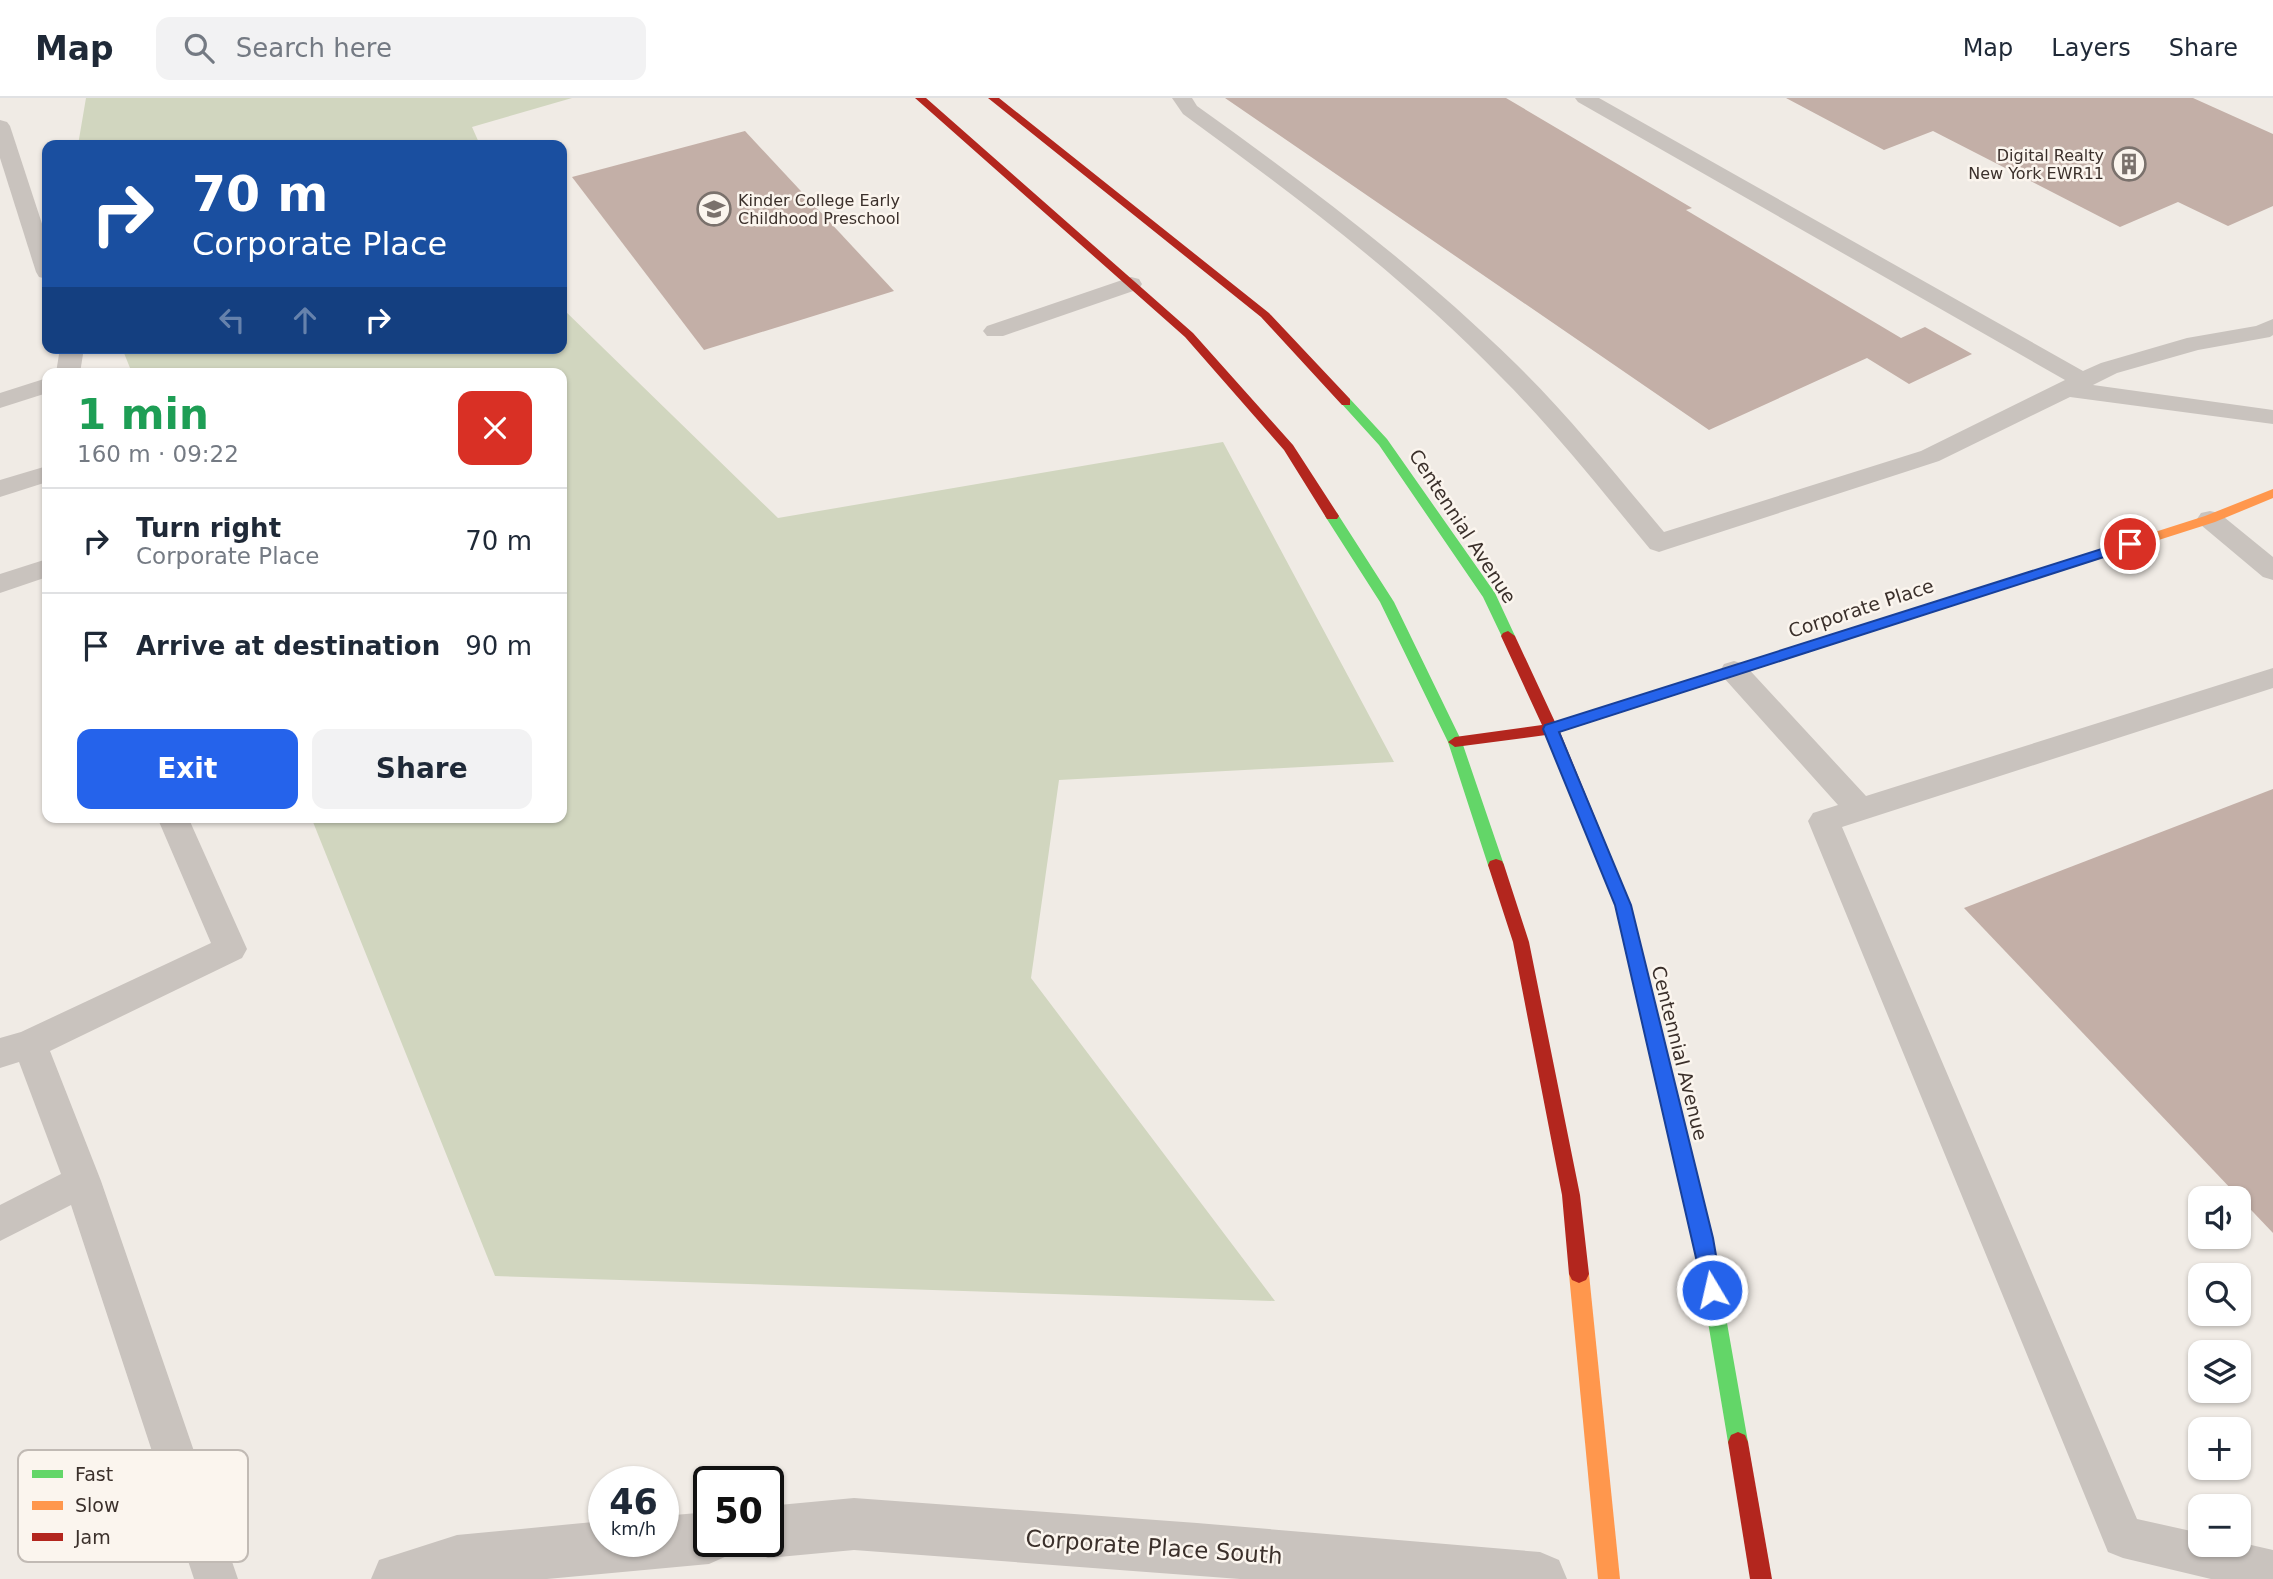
<!DOCTYPE html>
<html lang="en">
<head>
<meta charset="utf-8">
<style>
	:root { --surface:#fff; --page:#f2f2f3; --text:#1f2937; --muted:#747a83; --line:#e0e1e3; --accent:#2563eb }
	body { margin:0; font-family:"DejaVu Sans",sans-serif; background:var(--page); color:var(--text); height:100vh; display:flex; flex-direction:column; font-size:26px; white-space:nowrap }
	* { box-sizing:border-box; margin:0 }
	p { font-size:23px; color:var(--muted) }
	.icon { flex:none; width:38px; height:38px; fill:none; stroke:currentColor; stroke-width:2; stroke-linecap:round; stroke-linejoin:round }
	.map { position:relative; flex:1; overflow:hidden }
	.panel { position:absolute; left:42px; top:270px; width:525px; height:455px; display:flex; flex-direction:column; background:var(--surface); border-radius:14px; box-shadow:0 2px 5px #0004 }
	.panel>* { flex:none }
	.hud { position:absolute; left:42px; top:42px; width:525px; height:214px; border-radius:14px; box-shadow:0 2px 5px #0004; background:#1a4fa0; color:#fff; overflow:hidden }
	.tools { position:absolute; left:2188px; top:1088px; display:grid; gap:14px }
	.tools a { display:grid; place-items:center; width:63px; height:63px; border-radius:14px; background:var(--surface); box-shadow:0 2px 5px #0004; font-size:35px }
	.speed { position:absolute; left:588px; top:1368px; display:flex; gap:14px; font-size:35px; font-weight:700; text-align:center }
	.speed>* { display:grid; place-content:center; width:91px; height:91px; border-radius:50%; background:var(--surface); box-shadow:0 2px 5px #0004; line-height:1 }
	.speed small { font-size:18px; font-weight:400 }
	.speed .limit { border:4px solid #111; border-radius:10px; background:#fff; color:#111 }
	.pin { position:absolute; display:grid; place-items:center; width:60px; height:60px; color:#fff; margin:-30px; border:4px solid #fff; border-radius:50%; box-shadow:0 2px 7px #0007 }
	.me { position:absolute; width:77px; margin:-38px; rotate:351deg; stroke-linejoin:round; filter:drop-shadow(0 0 5px #0008) }
	.turn { display:flex; align-items:center; gap:24px; height:147px; padding:0 35px; font-size:32px }
	.turn .icon { width:91px; height:91px; stroke-width:2.5 }
	.turn b { display:block; font-size:49px; line-height:60px }
	.lanes { display:flex; align-items:center; height:66px; padding:0 35px; background:#0003; justify-content:center; gap:35px; direction:ltr }
	.lanes .off { opacity:.35 }
	.round { display:grid; place-items:center; flex:none; width:74px; height:74px; border-radius:14px; background:var(--page) }
	.headline { display:flex; align-items:center; justify-content:space-between; height:119px; padding:0 35px }
	h1 { font-size:42px; font-weight:700; line-height:52px; color:#1e9e55 }
	.action { display:flex; gap:14px; margin-top:auto; padding:14px 35px }
	.action a { flex:1; height:80px; border-radius:14px; background:var(--accent); color:#fff; font-size:28px; font-weight:700; line-height:80px; text-align:center }
	.action a+a { background:var(--page); color:var(--text) }
	ul { padding:0; list-style:none }
	li { display:flex; align-items:center; gap:21px; height:105px; padding:0 35px; border-top:2px solid var(--line) }
	li div { flex:1 }
	li b { display:block; font-size:26px }
	li em { font-style:normal }
	header { display:flex; align-items:center; gap:42px; box-sizing:border-box; height:98px; padding:0 35px; background:var(--surface); border-bottom:2px solid var(--line) }
	header strong { font-size:33px }
	nav { display:flex; gap:38px; margin-inline-start:auto; font-size:24px }
	.search { width:490px; height:63px; background:var(--page); display:flex; align-items:center; gap:18px; box-sizing:border-box; padding:0 24px; border-radius:14px; color:var(--muted); font-size:26px }
	.map>svg:first-child { display:block }
	.green { fill:#d1d6bf }
	.building { fill:#c3afa7 }
	.lines { fill:none; stroke-linecap:round; stroke-linejoin:round }
	.lane { fill:#c9c3be; fill-rule:evenodd }
	.street { fill:#c9c3be; fill-rule:evenodd }
	.fast { fill:#63d668; fill-rule:evenodd }
	.slow { fill:#ff974d; fill-rule:evenodd }
	.jam { fill:#b3261e; fill-rule:evenodd }
	.route { fill:#2563eb; stroke:#184099; stroke-width:2 }
	.labels { text-anchor:middle; stroke-width:5; stroke-linejoin:round; paint-order:stroke }
	.far-poi-label { font-size:16px; fill:#3b302b; stroke:#fbf5ee; text-anchor:end }
	.street-label { font-size:19px; fill:#3b302b; stroke:#fbf5ee }
	.near-street-label { font-size:23px; fill:#3b302b; stroke:#fbf5ee }
	.key { fill:#fbf5ee; stroke:#c1bab4; stroke-width:2 }
	.key-label { font-size:19px; fill:#3b302b }
</style>
</head>
<body>
<header>
<strong>Map</strong>
<div class="search"><svg class="icon" aria-label="search" viewBox="0 0 24 24"><circle cx="10" cy="10" r="6"/><path d="M15 15l6 6"/></svg>Search here</div>
<nav><a>Map</a><a>Layers</a><a>Share</a></nav>
</header>
<div class="map">
<svg width="2273" height="1481" viewBox="0 0 2273 1481">
	<rect width="100%" height="100%" fill="#f0ebe5"/>
	<g class="green">
		<path d="M86 0H572L472 29 480 47H78Z"/>
		<path d="M562 210 778 420 1223 344 1394 664 1059 682 1031 880 1275 1203 495 1178 311 719H562V275H132L122 250H562Z"/>
	</g>
	<g class="building">
		<path d="M1225 0H1506L1692 110 1686 112 1901 240 1925 229 1972 256 1909 286 1867 260 1709 332Z"/>
		<path d="M1786 0H2193L2273 36V108L2228 128 2178 104 2120 129 1933 33 1884 52Z"/>
		<path d="M745 33 894 193 704 252 572 79Z"/>
		<path d="M2273 691V1135L1964 810Z"/>
	</g>
	<g class="lines">
		<g class="lane">
			<path d="M1172 0H1192L1197 8C1309 88 1418 170 1516 266 1570 319 1616 377 1664 434L1921 353 2065 282 1578 4 1575 0H1599L2083 273 2101 265 2187 240 2256 228 2273 221V237L2270 239 2198 252 2117 275 2093 287 2273 312V326L2070 299 1939 363 1668 451 1659 454 1650 451C1601 392 1555 333 1501 279 1405 180 1294 97 1183 16Z"/>
			<path d="M0 22 7 24 10 28 47 141V181L39 179 36 174 0 60Z"/>
			<path d="M1131 179 1139 181 1142 186 1139 191 1003 238H987L983 233 987 228Z"/>
			<path d="M60 250H84L80 275H56Z"/>
			<path d="M47 280V295L0 310V295Z"/>
			<path d="M47 368V384L0 399V382Z"/>
			<path d="M2210 413 2219 415 2273 459V482L2263 479 2201 427 2197 421 2201 415Z"/>
			<path d="M47 461V479L0 495V476Z"/>
			<path d="M1734 563 1744 566 1866 698 2273 570V590L1842 729 2137 1421 2200 1435V1447H2238V1444L2273 1452V1481H2211L2123 1460 2108 1454 1808 723 1813 715 1838 707 1724 580 1720 573 1724 566Z"/>
			<path d="M157 719H188L247 851 242 860 50 953 101 1083 238 1481H194L71 1107 0 1143V1107L61 1076 19 964 0 970V940L21 934 211 845Z"/>
		</g>
		<g class="street">
			<path d="M854 1400 1197 1425 1540 1454 1559 1462 1567 1481H1240L854 1452 768 1460 750 1452 746 1444H768V1408Z"/>
			<path d="M709 1414V1444H734L727 1458 709 1466 547 1481H371L379 1462 457 1437 604 1423V1444H663V1418Z"/>
		</g>
		<g class="fast">
			<path d="M1346 300 1350 301 1387 341 1495 495 1515 538 1513 541H1503L1483 499 1379 347 1340 304Z"/>
			<path d="M1332 414 1337 415 1394 504 1462 644 1504 767 1502 771H1490L1488 767 1448 644 1380 504 1325 418Z"/>
			<path d="M1650 913 1656 915 1659 920 1712 1140 1748 1344 1745 1351 1738 1354 1731 1351 1728 1344 1694 1140 1641 920 1644 915Z"/>
		</g>
		<g class="slow">
			<path d="M2273 391V400L2215 424 1955 507 1950 509 1943 504 1945 501 2205 418Z"/>
			<path d="M1579 1167 1586 1170 1589 1176 1620 1481H1598L1569 1176 1572 1170Z"/>
		</g>
		<g class="jam">
			<path d="M915 0H926L1193 235 1293 347 1339 418 1337 421H1327L1284 352 1185 239Z"/>
			<path d="M988 0H999L1269 215 1350 301V307H1342L1261 219Z"/>
			<path d="M1950 499 1955 501 1957 504 1955 507 1560 634 1631 807 1659 920 1656 925 1650 927 1644 925 1615 807 1546 637 1455 649 1448 644 1455 639 1542 627 1501 538 1503 535 1508 533 1515 538 1555 624Z"/>
			<path d="M1496 761 1502 763 1504 767 1529 844 1580 1097 1589 1176 1586 1182 1579 1185 1572 1182 1569 1176 1562 1097 1513 844 1488 767 1490 763Z"/>
			<path d="M1738 1334 1745 1337 1748 1344 1772 1481H1750L1728 1344 1731 1337Z"/>
		</g>
	</g>
	<path class="route" d="M2130 442 2135 443V449L1559 634 1631 807 1713 1140 1722 1192 1719 1199 1712 1201 1705 1199 1615 807 1543 631 1545 627Z"/>
	<defs>
		<symbol id="building-ring" viewBox="-11 -11 22 22"><circle r="9.5" fill="#fbf5ee" stroke="#7a716c" stroke-width="1.5"/><path d="M-4-6H4V6H1V3H-1V6H-4ZM-2.5-4.3h1.7v1.8h-1.7ZM.8-4.3h1.7v1.8H.8ZM-2.5-1h1.7V.8h-1.7ZM.8-1h1.7V.8H.8Z" fill="#7a716c"/></symbol>
		<symbol id="school-ring" viewBox="-11 -11 22 22"><circle r="9.5" fill="#fbf5ee" stroke="#7a716c" stroke-width="1.5"/><path d="M0-5L7-2L0 1L-7-2ZM-4 1L0 2.5L4 1V4Q0 6-4 4Z" fill="#7a716c"/></symbol>
	</defs>
	<g fill-rule="evenodd">
		<use href="#building-ring" x="2110" y="47" width="38" height="38"/>
		<use href="#school-ring" x="695" y="92" width="38" height="38"/>
	</g>
	<g class="labels">
		<g class="far-poi-label">
			<text x="2104" y="63">Digital Realty<tspan x="2104" dy="18">New York EWR11</tspan></text>
			<text x="738" y="108" text-anchor="start">Kinder College Early<tspan x="738" dy="18">Childhood Preschool</tspan></text>
		</g>
		<g class="street-label">
			<text transform="translate(1463 428) rotate(57)" y="7">Centennial Avenue</text>
			<text transform="translate(1861 510) rotate(-18)" y="7">Corporate Place</text>
			<text transform="translate(1680 955) rotate(76)" y="7">Centennial Avenue</text>
		</g>
		<g class="near-street-label">
			<text transform="translate(1154 1449) rotate(4)" y="8">Corporate Place South</text>
		</g>
	</g>
	<rect x="18" y="1352" width="230" height="112" rx="10" class="key"/>
	<rect x="32" y="1372" width="31" height="8" fill="#63d668"/>
	<rect x="32" y="1403" width="31" height="9" fill="#ff974d"/>
	<rect x="32" y="1435" width="31" height="8" fill="#b3261e"/>
	<g class="key-label">
		<text x="75" y="1383">Fast</text>
		<text x="75" y="1414">Slow</text>
		<text x="75" y="1446">Jam</text>
	</g>
</svg>
<div class="tools">
<a><svg class="icon" aria-label="sound" viewBox="0 0 24 24"><path d="M4 9h4l5-4v14l-5-4H4zM17 9q2 3 0 6"/></svg></a>
<a><svg class="icon" aria-label="search" viewBox="0 0 24 24"><circle cx="10" cy="10" r="6"/><path d="M15 15l6 6"/></svg></a>
<a><svg class="icon" aria-label="layers" viewBox="0 0 24 24"><path d="M12 4l9 5-9 5-9-5zM3 14l9 5 9-5"/></svg></a>
<a>+</a>
<a>−</a>
</div>
<div class="speed"><div>46<small>km/h</small></div><div class="limit">50</div></div>
<div class="pin" style="left:2130px;top:446px;background:#d93025"><svg class="icon" aria-label="arrive" viewBox="0 0 24 24"><path d="M6 21V4h12l-3 4 3 4H6"/></svg></div>
<svg class="me" style="left:1712px;top:1192px" viewBox="-20 -20 40 40"><circle r="17" fill="#2563eb" stroke="#fff" stroke-width="3"/><path d="M0-11L8 9 0 5-8 9z" fill="#fff"/></svg>
<div class="hud">
<div class="turn"><svg class="icon" aria-label="right" viewBox="0 0 24 24"><path d="M7 20v-9h11M14 6l5 5-5 5"/></svg><div><b>70 m</b>Corporate Place</div></div>
<div class="lanes"><svg class="icon off" aria-label="left" viewBox="0 0 24 24"><path d="M17 20v-9H6M10 6l-5 5 5 5"/></svg><svg class="icon off" aria-label="ahead" viewBox="0 0 24 24"><path d="M12 20V5M6 11l6-6 6 6"/></svg><svg class="icon" aria-label="right" viewBox="0 0 24 24"><path d="M7 20v-9h11M14 6l5 5-5 5"/></svg></div>
</div>
<section class="panel">
<div class="headline"><div><h1>1 min</h1><p>160 m · 09:22</p></div><a class="round" style="background:#d93025;color:#fff"><svg class="icon" aria-label="close" viewBox="0 0 24 24"><path d="M6 6l12 12M18 6L6 18"/></svg></a></div>
<ul>
<li><svg class="icon" aria-label="right" viewBox="0 0 24 24"><path d="M7 20v-9h11M14 6l5 5-5 5"/></svg><div><b>Turn right</b><p>Corporate Place</p></div><em>70 m</em></li>
<li><svg class="icon" aria-label="arrive" viewBox="0 0 24 24"><path d="M6 21V4h12l-3 4 3 4H6"/></svg><div><b>Arrive at destination</b></div><em>90 m</em></li>
</ul>
<div class="action"><a>Exit</a><a>Share</a></div>
</section>
</div>
</body>
</html>
